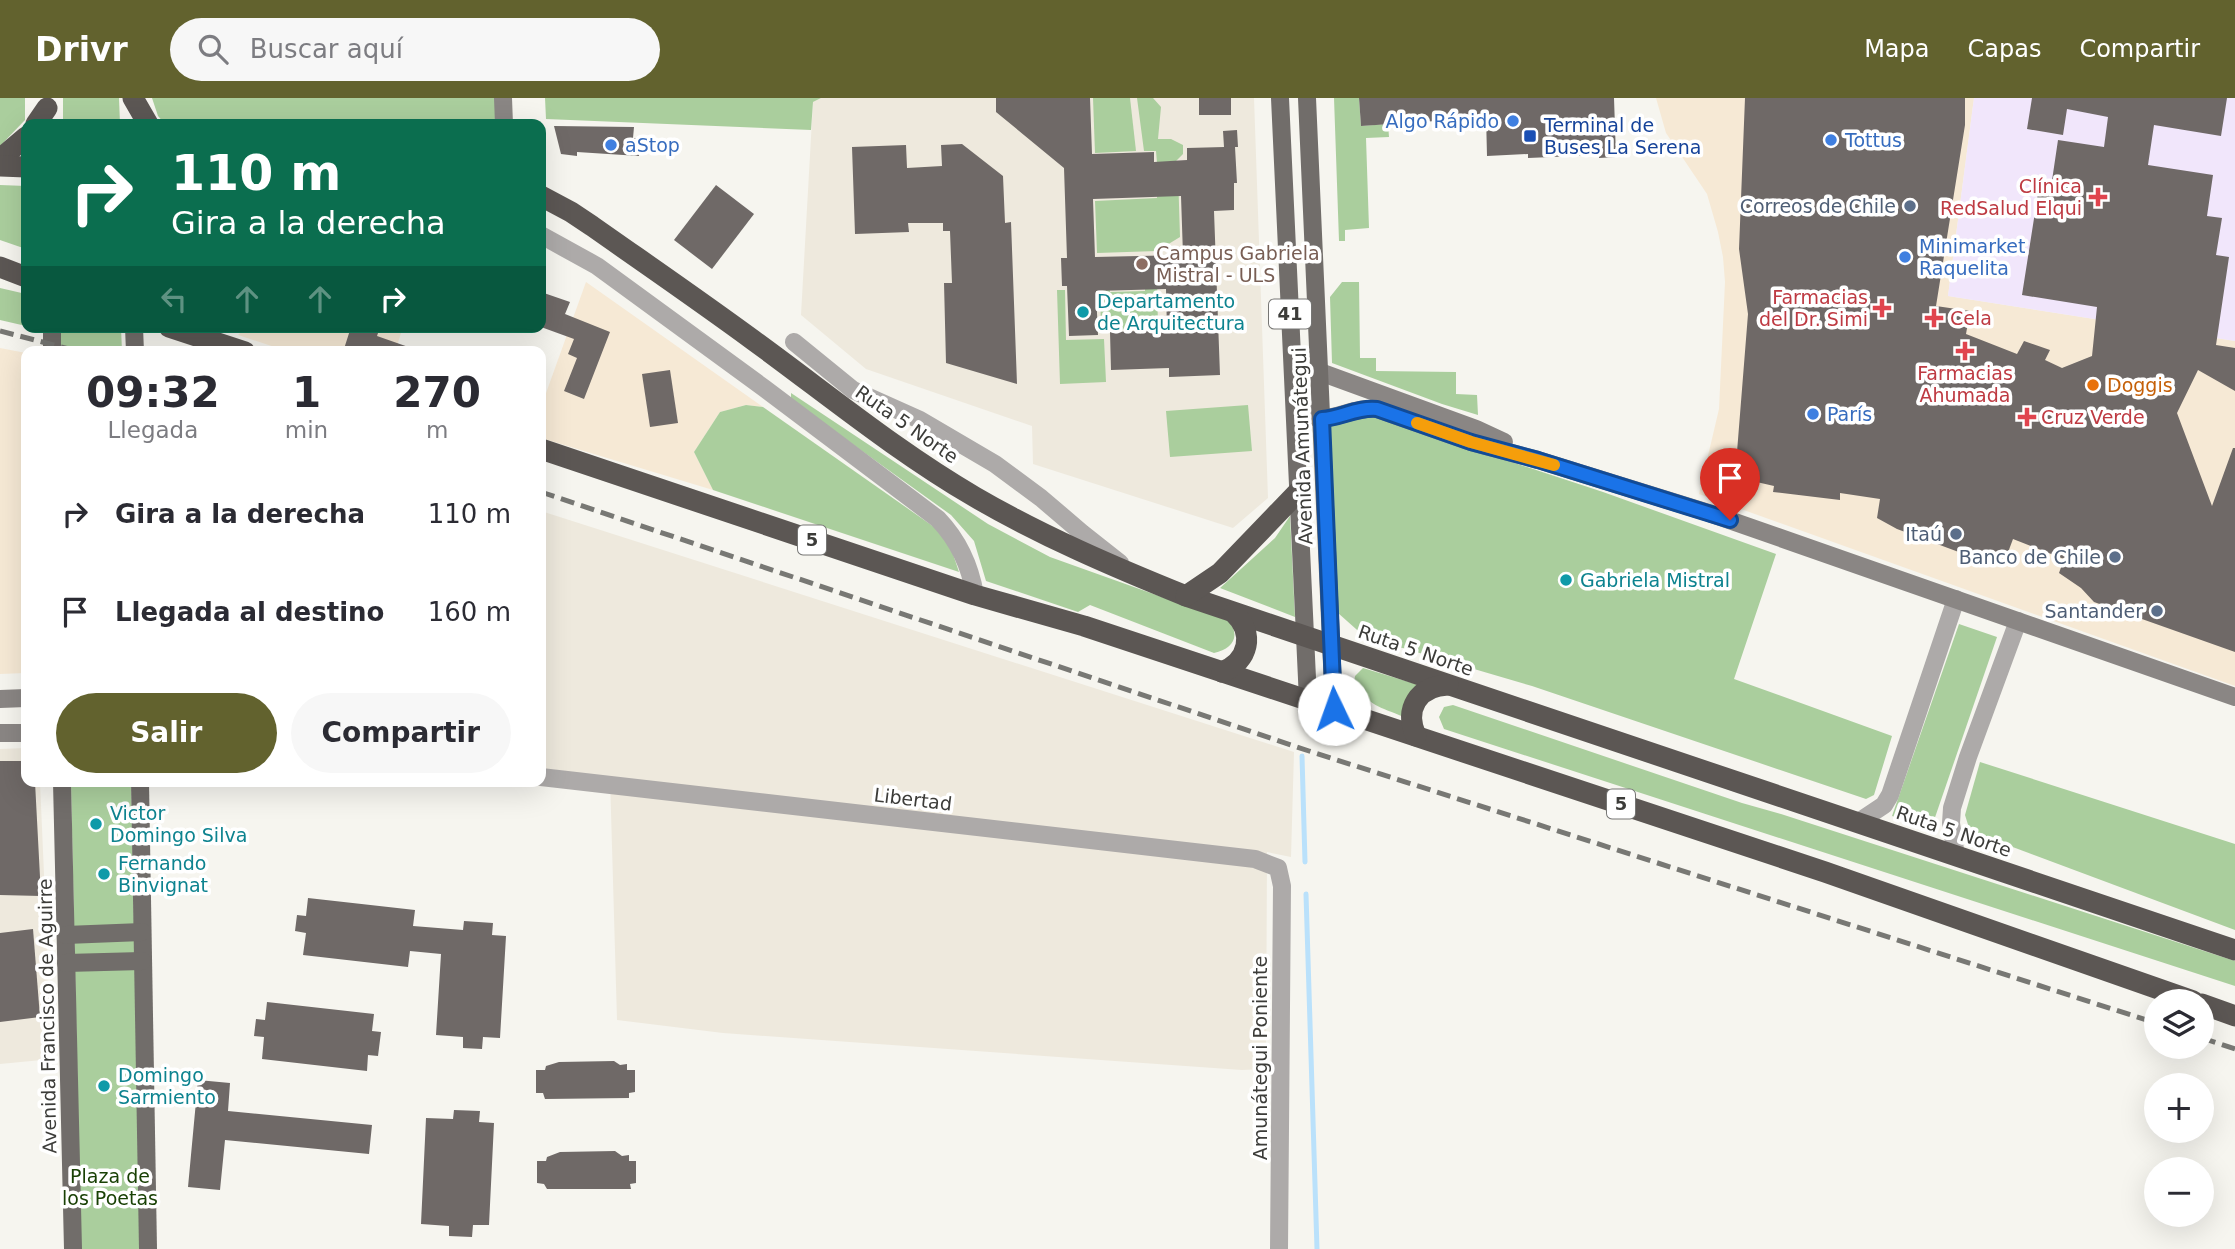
<!DOCTYPE html>
<html lang="es">
<head>
<meta charset="utf-8">
<style>
	:root { --surface:#fff; --page:#f7f7f7; --text:#2b2b33; --muted:#7c7c81; --accent:#62622e }
	body { margin:0; font-family:"DejaVu Sans",sans-serif; background:var(--page); color:var(--text); height:100vh; display:flex; flex-direction:column; font-size:26px; white-space:nowrap }
	* { box-sizing:border-box; margin:0 }
	p { font-size:23px; color:var(--muted) }
	.icon { flex:none; width:38px; height:38px; fill:none; stroke:currentColor; stroke-width:2; stroke-linecap:round; stroke-linejoin:round }
	.map { position:relative; flex:1; overflow:hidden }
	.panel { position:absolute; left:21px; top:248px; width:525px; height:441px; display:flex; flex-direction:column; background:var(--surface); border-radius:14px; box-shadow:0 7px 28px #0002 }
	.panel>* { flex:none }
	.banner { position:absolute; left:21px; top:21px; width:525px; height:214px; border-radius:14px; box-shadow:0 7px 28px #0002; background:#0b6e4f; color:#fff; overflow:hidden }
	.tools { position:absolute; left:2144px; top:891px; display:grid; gap:14px }
	.tools a { display:grid; place-items:center; width:70px; height:70px; border-radius:50%; background:var(--surface); box-shadow:0 7px 28px #0002; font-size:35px }
	.pin { position:absolute; display:grid; place-items:center; width:60px; height:60px; color:#fff; margin:-72px -30px; border-radius:50% 50% 50% 0; rotate:-45deg; box-shadow:0 0 7px #0007 }
	.pin .icon { rotate:45deg }
	.me { position:absolute; width:77px; margin:-38px; rotate:357deg; stroke-linejoin:round; filter:drop-shadow(0 0 5px #0008) }
	.turn { display:flex; align-items:center; gap:24px; height:147px; padding:0 35px; font-size:32px }
	.turn .icon { width:91px; height:91px; stroke-width:2.5 }
	.turn b { display:block; font-size:49px; line-height:60px }
	.lanes { display:flex; align-items:center; height:66px; padding:0 35px; background:#0003; justify-content:center; gap:35px; direction:ltr }
	.lanes .off { opacity:.35 }
	.eta { display:flex; justify-content:space-evenly; align-items:center; height:119px; text-align:center }
	.eta b { font-size:42px; font-weight:700; line-height:49px }
	.button { display:flex; gap:14px; margin-top:auto; padding:14px 35px }
	.button a { flex:1; height:80px; border-radius:42px; background:var(--accent); color:#fff; font-size:28px; font-weight:700; line-height:80px; text-align:center }
	.button a+a { background:var(--page); color:var(--text) }
	ul { padding:0; list-style:none }
	li { display:flex; align-items:center; gap:21px; height:98px; padding:0 35px }
	li div { flex:1 }
	li b { display:block; font-size:26px }
	li em { font-style:normal }
	header { display:flex; align-items:center; gap:42px; box-sizing:border-box; height:98px; padding:0 35px; background:var(--accent); color:#fff }
	header strong { font-size:33px }
	nav { display:flex; gap:38px; margin-inline-start:auto; font-size:24px }
	.search { width:490px; height:63px; background:var(--page); display:flex; align-items:center; gap:18px; box-sizing:border-box; padding:0 24px; border-radius:38px; color:var(--muted); font-size:26px }
	.map>svg:first-child { display:block }
	.commercial { fill:#f6e9d5 }
	.built { fill:#eee9dd }
	.medical { fill:#f1e6fb }
	.green { fill:#aace9d }
	.lines { fill:none; stroke-linecap:round; stroke-linejoin:round }
	.stream { stroke:#bae1fb; stroke-width:5 }
	.building { fill:#6f6967; fill-rule:evenodd }
	.street { stroke:#adaaa9; stroke-width:18 }
	.secondary { stroke:#8a8684; stroke-width:18 }
	.primary { stroke:#716d6a; stroke-width:18 }
	.highway { stroke:#5c5754; stroke-width:21 }
	.rail { stroke:#787874; stroke-width:5; stroke-dasharray:14 7; stroke-linecap:butt }
	.route-casing { stroke:#114b97; stroke-width:18 }
	.route { stroke:#1a73e8; stroke-width:12 }
	.slow { stroke:#f59e0b; stroke-width:12 }
	.shop-dot { fill:#3f7fe0; stroke:#fff; stroke-width:2.5 }
	.transit-dot { fill:#1a4fb4; stroke:#fff; stroke-width:2.5 }
	.health-dot { fill:#e0444e; stroke:#fff; stroke-width:2.5 }
	.service-dot { fill:#5c6f8a; stroke:#fff; stroke-width:2.5 }
	.education-dot { fill:#8d6e63; stroke:#fff; stroke-width:2.5 }
	.culture-dot { fill:#0f9aa8; stroke:#fff; stroke-width:2.5 }
	.food-dot { fill:#e8710a; stroke:#fff; stroke-width:2.5 }
	.labels { text-anchor:middle; stroke-width:7; stroke-linejoin:round; paint-order:stroke }
	.shield { fill:#fff; stroke:#767674; stroke-width:2 }
	.shield-label { font-size:18px; font-weight:bold; fill:#3c3c39 }
	.shop-label { font-size:19px; fill:#366cbe; stroke:#fff; text-anchor:start }
	.transit-label { font-size:19px; fill:#164399; stroke:#fff; text-anchor:start }
	.health-label { font-size:19px; fill:#be3a42; stroke:#fff; text-anchor:end }
	.service-label { font-size:19px; fill:#4e5e75; stroke:#fff; text-anchor:end }
	.education-label { font-size:19px; fill:#785e54; stroke:#fff; text-anchor:start }
	.culture-label { font-size:19px; fill:#0d838f; stroke:#fff; text-anchor:start }
	.food-label { font-size:19px; fill:#c56008; stroke:#fff; text-anchor:start }
	.street-label { font-size:19px; fill:#3c3c39; stroke:#fff }
	.park-label { font-size:19px; fill:#194105; stroke:#fff }
</style>
</head>
<body>
<header>
<strong>Drivr</strong>
<div class="search"><svg class="icon" aria-label="search" viewBox="0 0 24 24"><circle cx="10" cy="10" r="6"/><path d="M15 15l6 6"/></svg>Buscar aquí</div>
<nav><a>Mapa</a><a>Capas</a><a>Compartir</a></nav>
</header>
<div class="map">
<svg width="2235" height="1151" viewBox="0 0 2235 1151">
	<rect width="100%" height="100%" fill="#f6f5ef"/>
	<g class="commercial">
		<path d="M1656 0H1974L1948 198 2235 243V588L1699 396 1719 311 1725 184 1723 159 1718 134 1707 96 1666 35Z"/>
		<path d="M586 184 763 309 746 307 720 314 694 354 713 392 541 340V309Z"/>
		<path d="M246 229H403L395 254H290L238 237Z"/>
		<path d="M0 250 26 255V575L0 576Z"/>
	</g>
	<g class="built">
		<path d="M821 0H1254L1268 400 1233 430 1033 366 1032 328 866 271 801 217 813 4Z"/>
		<path d="M541 413 1294 654 1291 759 1267 754 1266 971 1242 972 723 935 617 922 610 679 541 670Z"/>
		<path d="M26 650V684H40L52 961 0 966V651Z"/>
	</g>
	<path class="medical" d="M1974 0H2235V243L1948 198Z"/>
	<g class="green">
		<path d="M0 0H25V22L0 48Z"/>
		<path d="M63 0H119L120 26H63Z"/>
		<path d="M152 0H496L497 26H165L158 18Z"/>
		<path d="M545 0H821L813 4 811 32 546 21Z"/>
		<path d="M1093 0H1130L1136 53 1095 55Z"/>
		<path d="M1137 0H1153L1161 9 1158 41H1171L1183 47V56L1174 65H1157L1156 53H1144Z"/>
		<path d="M1334 0H1359L1361 28 1388 26 1389 39 1366 40 1369 130 1345 132V143H1339Z"/>
		<path d="M1178 75 1180 139 1157 153 1097 155 1095 103 1157 100 1156 76Z"/>
		<path d="M0 87 26 88V151L0 142Z"/>
		<path d="M1157 177 1158 231 1101 232 1100 190 1109 184 1110 194 1145 193V178Z"/>
		<path d="M1342 184H1359L1360 260H1376V273L1456 274V296L1477 297 1478 317 1442 306 1332 265 1330 199Z"/>
		<path d="M0 190 26 196V228L0 222Z"/>
		<path d="M1057 192H1065L1066 242 1104 241 1106 284 1060 286Z"/>
		<path d="M61 229H121L122 254H61Z"/>
		<path d="M791 295 988 426 1050 459 1229 523C1241 539 1232 551 1214 555L1090 507 1078 514 986 483 974 443 951 417 791 302Z"/>
		<path d="M746 307 763 309 937 431 951 450 959 474 713 392 694 354 720 314Z"/>
		<path d="M1248 307 1252 353 1170 359 1166 313Z"/>
		<path d="M1367 312 1442 341 1603 394 1776 456 1734 581 1892 638 1874 697 1866 701 1532 588 1365 539 1338 515 1329 324Z"/>
		<path d="M1290 418 1295 519 1220 490 1275 440Z"/>
		<path d="M1959 526 1997 539 1931 731 1892 718Z"/>
		<path d="M1363 570 1419 587C1406 596 1404 603 1404 619 1380 609 1369 608 1354 585L1355 578Z"/>
		<path d="M1453 607 1742 705 1781 716 2235 863V888L1444 631 1439 619 1444 609Z"/>
		<path d="M1980 664 2235 746V832L1970 733 1965 717Z"/>
		<path d="M71 684H131L141 1151H81Z"/>
	</g>
	<g class="lines">
		<g class="stream">
			<path d="M1302 658 1305 764"/>
			<path d="M1306 796 1317 1151"/>
		</g>
	</g>
	<g class="building">
		<path d="M996 0H1090L1092 56 1154 54V64L1187 62V50L1224 49 1223 33 1237 32 1238 49H1235L1237 85H1234V112L1214 113 1220 277 1169 279V270L1111 272 1110 234 1167 232 1166 191 1096 193 1098 237 1069 238 1067 188H1062L1061 160H1067L1064 70 996 14ZM1181 98 1183 157 1095 159 1093 101Z"/>
		<rect x="1199" y="0" width="32" height="17"/>
		<path d="M1359 0H1614L1616 59 1599 60V57L1528 60V56L1487 58 1486 17 1447 19 1436 23 1361 28Z"/>
		<path d="M1745 0H1965V27L1936 208 1970 213 1966 236 2017 256 2024 243 2050 252 2045 262 2062 270 2092 258 2097 209 2022 197 2038 95 2050 96 2058 42 2104 49 2108 19 2067 11 2063 37 2027 31 2032 0H2227L2221 38 2154 27 2148 67 2213 77 2207 118 2222 120 2216 157 2229 159 2216 247 2235 250V293L2198 272 2177 315 2212 408 2233 350H2235V554L2094 504 2081 490 2059 475 2064 461 2013 441 2007 457 1995 461 1964 456 1897 431 1877 420 1880 401 1840 395V402L1773 394 1774 388 1735 379 1748 216 1739 151Z"/>
		<path d="M554 28 634 29 633 40H640L639 58 577 54V58L561 56Z"/>
		<path d="M962 46 1003 78 1005 125 1011 124 1017 286 946 265 944 185H952L950 133H943V125H908L909 134 855 136 852 49 906 47 907 70 942 68 941 47Z"/>
		<path d="M716 87 754 116 712 171 674 142Z"/>
		<path d="M541 194 570 204 565 216 610 234 584 301 564 293 577 260 568 256 574 241 541 229Z"/>
		<path d="M351 229H380L377 238 417 252 416 254H343Z"/>
		<path d="M670 272 678 325 650 329 642 276Z"/>
		<path d="M0 663H26V684H35L41 798 0 797Z"/>
		<path d="M308 800 415 812 413 828 463 832 464 823 493 825 492 837 506 838 500 940 483 939 482 951 463 950V939L436 937 441 856 410 853 408 869 303 857 306 835 295 833 297 817 306 818Z"/>
		<path d="M33 831 40 919 0 924V835Z"/>
		<path d="M267 904 374 916 372 933 381 934 378 958 368 957 367 973 262 961 264 939 254 938 256 921 265 922Z"/>
		<path d="M614 963 620 967 627 966V972H635V994L629 995V1000L545 1001 543 995H536V972H545L546 968 559 964Z"/>
		<path d="M198 982 230 985 228 1013 372 1027 369 1056 225 1042 220 1092 188 1089Z"/>
		<path d="M454 1012 480 1013 479 1024 494 1025 489 1127H473L472 1139 449 1138V1128L421 1126 426 1020 453 1021Z"/>
		<path d="M615 1053 622 1058 629 1057V1063H636V1085L630 1086 631 1091H547L544 1086 537 1085V1063H546L547 1059 560 1054Z"/>
	</g>
	<g class="lines">
		<g class="street">
			<path d="M541 137 597 168 764 290 938 421C959 443 970 467 975 497"/>
			<path d="M794 244 853 292 920 322 995 366 1041 400 1082 435 1120 465"/>
			<path d="M541 679 1255 761 1278 770 1282 788 1279 1151"/>
			<path d="M1857 725 1884 707 1890 697 1956 501"/>
			<path d="M1956 758 1951 725 1952 710 1968 659 2018 523"/>
		</g>
		<g class="secondary">
			<path d="M503 0 504 26"/>
			<path d="M1320 274 1476 331 1504 344"/>
			<path d="M1294 297C1315 342 1343 307 1377 311L1471 344 1538 362 1709 415 2235 599"/>
			<path d="M0 601 26 600"/>
			<path d="M0 635H26"/>
		</g>
		<g class="primary">
			<path d="M1280 0 1308 602"/>
			<path d="M1307 0 1334 611"/>
			<path d="M52 229V254"/>
			<path d="M134 229 135 254"/>
			<path d="M62 684 73 1151"/>
			<path d="M140 684 148 1151"/>
			<path d="M66 837 142 834"/>
			<path d="M66 865 142 863"/>
		</g>
		<g class="highway">
			<path d="M133 0 148 26"/>
			<path d="M36 26 47 10"/>
			<path d="M0 61 26 39"/>
			<path d="M0 68 26 69"/>
			<path d="M541 98 571 114 592 128C646 166 700 203 753 242 826 295 896 353 975 399 1042 438 1114 469 1186 498L2235 852"/>
			<path d="M0 169 26 179"/>
			<path d="M169 229 245 254"/>
			<path d="M541 351 975 497 1084 528 1825 774 2193 903"/>
			<path d="M1186 498 1220 475 1298 394"/>
			<path d="M1222 574C1249 563 1255 535 1234 515"/>
			<path d="M1416 638C1404 611 1418 588 1448 587"/>
			<path d="M2202 906 2235 918"/>
		</g>
		<g class="rail">
			<path d="M0 233 81 254"/>
			<path d="M541 394 1309 653 2156 925"/>
			<path d="M2202 940 2235 951"/>
		</g>
	</g>
	<g class="lines">
		<defs>
			<path id="route" d="M1334 611 1322 321C1341 320 1357 309 1377 311L1471 344 1538 362 1730 422"/>
		</defs>
		<use href="#route" class="route-casing"/>
		<use href="#route" class="route"/>
		<path class="slow" d="M1417 325 1471 344 1554 367"/>
	</g>
	<g class="shop-dot">
		<circle cx="1513" cy="23" r="7"/>
		<circle cx="1831" cy="42" r="7"/>
		<circle cx="611" cy="47" r="7"/>
		<circle cx="1905" cy="159" r="7"/>
		<circle cx="1813" cy="316" r="7"/>
	</g>
	<rect class="transit-dot" x="1523" y="31" width="14" height="14" rx="3.5"/>
	<g class="health-dot">
		<path d="M2094.5 88.5h7v7h7v7h-7v7h-7v-7h-7v-7h7z"/>
		<path d="M1878.5 199.5h7v7h7v7h-7v7h-7v-7h-7v-7h7z"/>
		<path d="M1930.5 209.5h7v7h7v7h-7v7h-7v-7h-7v-7h7z"/>
		<path d="M1961.5 242.5h7v7h7v7h-7v7h-7v-7h-7v-7h7z"/>
		<path d="M2023.5 308.5h7v7h7v7h-7v7h-7v-7h-7v-7h7z"/>
	</g>
	<g class="service-dot">
		<circle cx="1910" cy="108" r="7"/>
		<circle cx="1956" cy="436" r="7"/>
		<circle cx="2115" cy="459" r="7"/>
		<circle cx="2157" cy="513" r="7"/>
	</g>
	<circle class="education-dot" cx="1142" cy="166" r="7"/>
	<g class="culture-dot">
		<circle cx="1083" cy="214" r="7"/>
		<circle cx="1566" cy="482" r="7"/>
		<circle cx="96" cy="726" r="7"/>
		<circle cx="104" cy="776" r="7"/>
		<circle cx="104" cy="988" r="7"/>
	</g>
	<circle class="food-dot" cx="2093" cy="287" r="7"/>
	<g class="labels">
		<g class="shield">
			<rect x="1269" y="201.5" width="42" height="29" rx="5"/>
			<rect x="798" y="427.5" width="28" height="29" rx="5"/>
			<rect x="1607" y="691.5" width="28" height="29" rx="5"/>
		</g>
		<g class="shield-label">
			<text x="1290" y="222">41</text>
			<text x="812" y="448">5</text>
			<text x="1621" y="712">5</text>
		</g>
		<g class="shop-label">
			<text x="1499" y="30" text-anchor="end">Algo Rápido</text>
			<text x="1845" y="49">Tottus</text>
			<text x="625" y="54">aStop</text>
			<text x="1919" y="155">Minimarket<tspan x="1919" dy="22">Raquelita</tspan></text>
			<text x="1827" y="323">París</text>
		</g>
		<g class="transit-label">
			<text x="1544" y="34">Terminal de<tspan x="1544" dy="22">Buses La Serena</tspan></text>
		</g>
		<g class="health-label">
			<text x="2082" y="95">Clínica<tspan x="2082" dy="22">RedSalud Elqui</tspan></text>
			<text x="1868" y="206">Farmacias<tspan x="1868" dy="22">del Dr. Simi</tspan></text>
			<text x="1950" y="227" text-anchor="start">Cela</text>
			<text x="1965" y="282" text-anchor="middle">Farmacias<tspan x="1965" dy="22">Ahumada</tspan></text>
			<text x="2041" y="326" text-anchor="start">Cruz Verde</text>
		</g>
		<g class="service-label">
			<text x="1896" y="115">Correos de Chile</text>
			<text x="1942" y="443">Itaú</text>
			<text x="2101" y="466">Banco de Chile</text>
			<text x="2143" y="520">Santander</text>
		</g>
		<g class="education-label">
			<text x="1156" y="162">Campus Gabriela<tspan x="1156" dy="22">Mistral - ULS</tspan></text>
		</g>
		<g class="culture-label">
			<text x="1097" y="210">Departamento<tspan x="1097" dy="22">de Arquitectura</tspan></text>
			<text x="1580" y="489">Gabriela Mistral</text>
			<text x="110" y="722">Victor<tspan x="110" dy="22">Domingo Silva</tspan></text>
			<text x="118" y="772">Fernando<tspan x="118" dy="22">Binvignat</tspan></text>
			<text x="118" y="984">Domingo<tspan x="118" dy="22">Sarmiento</tspan></text>
		</g>
		<g class="food-label">
			<text x="2107" y="294">Doggis</text>
		</g>
		<g class="street-label">
			<text transform="translate(907 326) rotate(35)" y="7">Ruta 5 Norte</text>
			<text transform="translate(1302 348) rotate(-92)" y="7">Avenida Amunátegui</text>
			<text transform="translate(1416 552) rotate(19)" y="7">Ruta 5 Norte</text>
			<text transform="translate(913 701) rotate(7)" y="7">Libertad</text>
			<text transform="translate(1954 733) rotate(19)" y="7">Ruta 5 Norte</text>
			<text transform="translate(47 918) rotate(-91)" y="7">Avenida Francisco de Aguirre</text>
			<text transform="translate(1260 960) rotate(-90)" y="7">Amunátegui Poniente</text>
		</g>
		<g class="park-label">
			<text x="110" y="1085">Plaza de<tspan x="110" dy="22">los Poetas</tspan></text>
		</g>
	</g>
</svg>
<div class="tools">
<a><svg class="icon" aria-label="layers" viewBox="0 0 24 24"><path d="M12 4l9 5-9 5-9-5zM3 14l9 5 9-5"/></svg></a>
<a>+</a>
<a>−</a>
</div>
<div class="pin" style="left:1730px;top:422px;background:#d93025"><svg class="icon" aria-label="arrive" viewBox="0 0 24 24"><path d="M6 21V4h12l-3 4 3 4H6"/></svg></div>
<svg class="me" style="left:1334px;top:611px" viewBox="-20 -20 40 40"><circle r="19" fill="#fff"/><path d="M0-13L10 11 0 6-10 11z" fill="#1a73e8"/></svg>
<div class="banner">
<div class="turn"><svg class="icon" aria-label="right" viewBox="0 0 24 24"><path d="M7 20v-9h11M14 6l5 5-5 5"/></svg><div><b>110 m</b>Gira a la derecha</div></div>
<div class="lanes"><svg class="icon off" aria-label="left" viewBox="0 0 24 24"><path d="M17 20v-9H6M10 6l-5 5 5 5"/></svg><svg class="icon off" aria-label="ahead" viewBox="0 0 24 24"><path d="M12 20V5M6 11l6-6 6 6"/></svg><svg class="icon off" aria-label="ahead" viewBox="0 0 24 24"><path d="M12 20V5M6 11l6-6 6 6"/></svg><svg class="icon" aria-label="right" viewBox="0 0 24 24"><path d="M7 20v-9h11M14 6l5 5-5 5"/></svg></div>
</div>
<section class="panel">
<div class="eta">
<div><b>09:32</b><p>Llegada</p></div>
<div><b>1</b><p>min</p></div>
<div><b>270</b><p>m</p></div>
</div>
<ul>
<li><svg class="icon" aria-label="right" viewBox="0 0 24 24"><path d="M7 20v-9h11M14 6l5 5-5 5"/></svg><div><b>Gira a la derecha</b></div><em>110 m</em></li>
<li><svg class="icon" aria-label="arrive" viewBox="0 0 24 24"><path d="M6 21V4h12l-3 4 3 4H6"/></svg><div><b>Llegada al destino</b></div><em>160 m</em></li>
</ul>
<div class="button"><a>Salir</a><a>Compartir</a></div>
</section>
</div>
</body>
</html>
